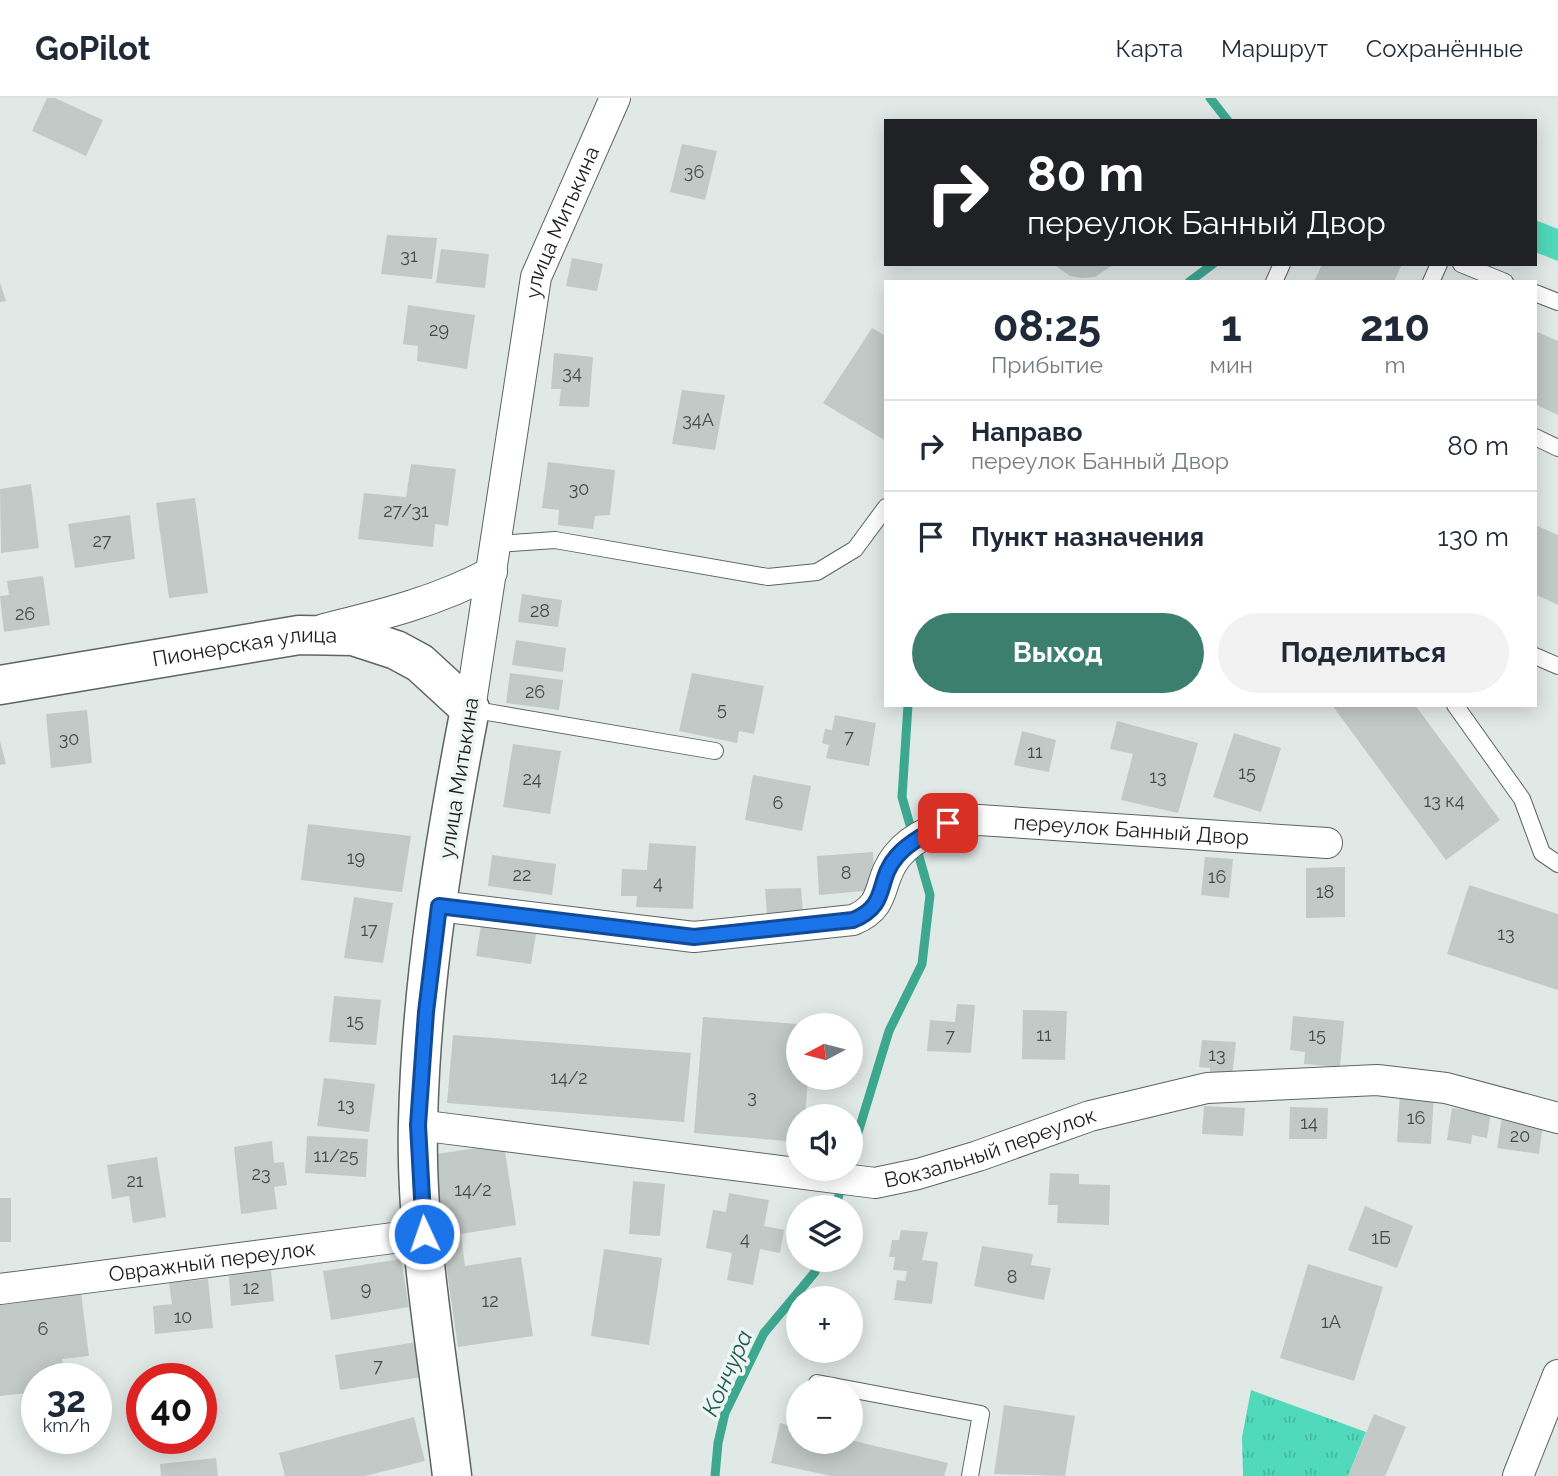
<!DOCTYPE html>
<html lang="ru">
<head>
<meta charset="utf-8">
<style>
	:root { --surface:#fff; --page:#f2f2f3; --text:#1f2937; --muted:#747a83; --line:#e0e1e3; --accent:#3d7f6f }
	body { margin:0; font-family:Raleway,sans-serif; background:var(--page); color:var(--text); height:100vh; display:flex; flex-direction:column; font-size:26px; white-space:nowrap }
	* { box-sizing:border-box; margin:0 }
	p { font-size:23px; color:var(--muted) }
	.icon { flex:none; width:38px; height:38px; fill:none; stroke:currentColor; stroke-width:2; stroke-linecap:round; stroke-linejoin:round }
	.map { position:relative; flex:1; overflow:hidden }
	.panel { position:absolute; left:884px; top:182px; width:653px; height:427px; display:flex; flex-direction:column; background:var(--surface); border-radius:0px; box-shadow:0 4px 18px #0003 }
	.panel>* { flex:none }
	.guide { position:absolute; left:884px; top:21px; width:653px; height:147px; border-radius:0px; box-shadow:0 4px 18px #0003; background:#202124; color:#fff; overflow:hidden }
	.needle { width:46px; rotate:263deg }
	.tools { position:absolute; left:786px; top:915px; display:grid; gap:14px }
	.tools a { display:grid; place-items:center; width:77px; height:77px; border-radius:50%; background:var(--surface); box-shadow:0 4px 18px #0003; font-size:35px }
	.speed { position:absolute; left:21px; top:1265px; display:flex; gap:14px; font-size:35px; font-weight:700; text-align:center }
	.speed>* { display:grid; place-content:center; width:91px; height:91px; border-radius:50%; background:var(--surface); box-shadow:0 4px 18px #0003; line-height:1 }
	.speed small { font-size:18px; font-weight:400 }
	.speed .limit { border:10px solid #d22; background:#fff; color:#111 }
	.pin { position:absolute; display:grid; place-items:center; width:60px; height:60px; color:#fff; margin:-30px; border-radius:14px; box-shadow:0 4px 10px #0006 }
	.me { position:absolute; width:77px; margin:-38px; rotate:357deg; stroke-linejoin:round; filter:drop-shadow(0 0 5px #0008) }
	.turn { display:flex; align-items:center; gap:24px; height:147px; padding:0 28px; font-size:32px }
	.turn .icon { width:91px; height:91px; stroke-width:2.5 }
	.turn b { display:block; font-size:49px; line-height:60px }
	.eta { display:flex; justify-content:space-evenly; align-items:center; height:119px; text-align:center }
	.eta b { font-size:42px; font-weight:700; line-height:49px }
	.action { display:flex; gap:14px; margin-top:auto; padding:14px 28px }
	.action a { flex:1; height:80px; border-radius:42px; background:var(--accent); color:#fff; font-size:28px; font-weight:700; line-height:80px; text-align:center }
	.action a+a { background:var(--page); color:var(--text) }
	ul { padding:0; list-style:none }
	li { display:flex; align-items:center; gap:21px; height:91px; padding:0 28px; border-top:2px solid var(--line) }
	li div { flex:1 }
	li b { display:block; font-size:26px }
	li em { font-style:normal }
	header { display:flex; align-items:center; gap:42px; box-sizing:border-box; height:98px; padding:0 35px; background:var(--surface); border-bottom:2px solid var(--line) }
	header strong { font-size:33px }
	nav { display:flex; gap:38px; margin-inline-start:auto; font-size:24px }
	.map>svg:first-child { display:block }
	.grass { fill:url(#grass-tufts) }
	.park { fill:#50d9bb }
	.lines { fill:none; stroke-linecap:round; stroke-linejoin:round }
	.stream { stroke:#3ea790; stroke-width:9 }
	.building { fill:#c2cac8 }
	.service-casing { stroke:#5d6462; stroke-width:18 }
	.minor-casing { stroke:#5d6462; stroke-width:32 }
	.tertiary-casing { stroke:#5d6462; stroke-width:41 }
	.service { stroke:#fff; stroke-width:16 }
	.minor { stroke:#fff; stroke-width:30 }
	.tertiary { stroke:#fff; stroke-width:38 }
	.route-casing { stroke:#114b97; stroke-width:18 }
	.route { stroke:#1a73e8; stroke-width:12 }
	.labels { text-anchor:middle; stroke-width:7; stroke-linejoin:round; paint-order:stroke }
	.number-label { font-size:18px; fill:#464a48 }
	.street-label { font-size:21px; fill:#1c1f1e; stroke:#eef6f4 }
	.water-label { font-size:23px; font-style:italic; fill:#20594c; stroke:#eef6f4 }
</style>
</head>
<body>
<header>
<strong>GoPilot</strong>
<nav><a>Карта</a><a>Маршрут</a><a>Сохранённые</a></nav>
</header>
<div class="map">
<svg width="1558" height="1378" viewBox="0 0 1558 1378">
	<defs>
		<pattern id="grass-tufts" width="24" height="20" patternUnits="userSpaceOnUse" patternTransform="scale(1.75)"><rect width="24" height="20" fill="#50d9bb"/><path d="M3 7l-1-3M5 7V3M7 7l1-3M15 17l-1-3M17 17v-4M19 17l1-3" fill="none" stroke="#45baa0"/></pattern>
	</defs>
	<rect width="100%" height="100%" fill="#e1e9e7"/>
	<path class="grass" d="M1251 1292 1366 1334 1348 1378H1243L1242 1339Z"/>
	<path class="park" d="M1535 122 1558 131V163L1535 154Z"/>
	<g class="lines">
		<g class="stream">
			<path d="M1210 0 1228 23"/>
			<path d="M1189 184 1213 166"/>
			<path d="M850 1061 889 933 922 866 930 797 902 699 908 607"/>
			<path d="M835 1110 843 1084"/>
			<path d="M715 1378 718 1345 725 1315 764 1235 815 1174 819 1162"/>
		</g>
	</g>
	<g class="building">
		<path d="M47 0H55L103 22 86 58 32 33Z"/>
		<path d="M682 46 717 53 705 102 670 94Z"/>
		<path d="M387 137 437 140 432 181 381 176Z"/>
		<path d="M441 151 489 156 485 190 436 185Z"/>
		<path d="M572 160 603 166 597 193 566 188Z"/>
		<path d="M1053 166H1114L1095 179 1082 180 1070 178Z"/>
		<path d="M1322 166H1402L1394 184H1314Z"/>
		<path d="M0 184 6 203 0 204Z"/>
		<path d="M408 207 475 217 467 271 417 263 418 248 403 246Z"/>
		<path d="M872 230 886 238V343L823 305Z"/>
		<path d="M1535 233 1558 243V317L1535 306Z"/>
		<path d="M554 255 593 259 589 309 559 308 561 291H551Z"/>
		<path d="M682 292 725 297 715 352 672 346Z"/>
		<path d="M548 364 615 372 610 417 595 418 593 431 558 427 559 412 542 410Z"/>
		<path d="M411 366 456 371 448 428 435 426 433 449 358 441 364 395 406 399Z"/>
		<path d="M31 386 39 450 1 455 0 391Z"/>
		<path d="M195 400 208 495 169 500 156 405Z"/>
		<path d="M130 417 135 461 75 470 68 426Z"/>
		<path d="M1535 427 1558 437V507L1535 496Z"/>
		<path d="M43 478 50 527 4 534 0 498 9 497 7 483Z"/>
		<path d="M522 496 562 502 558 529 518 524Z"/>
		<path d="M516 542 566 550 563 574 512 567Z"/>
		<path d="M510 575 563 582 559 612 506 605Z"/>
		<path d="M692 575 764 588 754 636 739 633 737 645 679 633Z"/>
		<path d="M1332 607H1415L1500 722 1446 762Z"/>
		<path d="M87 612 92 665 51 670 46 616Z"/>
		<path d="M835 617 876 625 869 668 826 660 829 647 822 645 825 631 832 632Z"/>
		<path d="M1117 623 1198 645 1178 715 1121 702 1133 656 1110 651Z"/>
		<path d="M1022 633 1056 642 1049 674 1014 667Z"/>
		<path d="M1234 635 1281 650 1261 714 1213 699Z"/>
		<path d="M0 643 6 666 0 667Z"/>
		<path d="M513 646 561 653 550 716 503 709Z"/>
		<path d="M753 677 811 688 802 733 745 722Z"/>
		<path d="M308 726 411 738 402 794 301 782Z"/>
		<path d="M649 745 696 748 693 811 636 809 637 798H621L622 771 647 772Z"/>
		<path d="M873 754 875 792 819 797 817 758Z"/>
		<path d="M492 757 556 766 552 797 488 788Z"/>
		<path d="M1205 759 1233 761 1229 800 1201 797Z"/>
		<path d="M1345 769V819L1306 820V770Z"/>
		<path d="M1469 787 1558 816V892L1447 856Z"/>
		<path d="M801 790 803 815 767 817 765 791Z"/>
		<path d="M354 799 393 805 383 865 344 860Z"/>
		<path d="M481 827 536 836 531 866 476 858Z"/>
		<path d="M334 898 381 902 376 947 329 944Z"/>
		<path d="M957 906 975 907 971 955 927 953 930 922 955 924Z"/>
		<path d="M1023 912 1067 913 1065 962 1022 961Z"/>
		<path d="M1293 918 1344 923 1340 969 1304 966 1305 954 1290 952Z"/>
		<path d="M703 919 798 926V980H808L805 1018H798V1044L694 1035Z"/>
		<path d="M453 937 691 955 684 1024 447 1005Z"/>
		<path d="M1202 942 1236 944 1232 980 1210 979V970L1199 969Z"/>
		<path d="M324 980 375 986 369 1034 317 1028Z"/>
		<path d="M1400 995 1434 996 1431 1046 1397 1044Z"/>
		<path d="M1204 1008 1245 1010 1243 1038 1202 1036Z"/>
		<path d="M1290 1009 1328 1010 1327 1041H1289Z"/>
		<path d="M1452 1010 1491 1015 1487 1040 1472 1037 1471 1046 1447 1042Z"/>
		<path d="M1502 1019 1543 1026 1539 1056 1497 1050Z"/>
		<path d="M307 1038 368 1041 366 1079 305 1075Z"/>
		<path d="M272 1043 274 1065 284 1064 287 1087 274 1089 277 1111 241 1116 234 1049Z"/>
		<path d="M504 1046 516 1127 461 1136 465 1168 521 1159 533 1238 458 1249 430 1057Z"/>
		<path d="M157 1059 166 1119 133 1125 129 1098 112 1101 107 1067Z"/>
		<path d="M1050 1075 1079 1076V1086L1110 1087 1109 1127 1057 1125 1058 1107H1048Z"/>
		<path d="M633 1083 665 1086 660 1138 629 1136Z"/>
		<path d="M729 1095 769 1102 764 1128 784 1132 780 1155 760 1151 753 1187 727 1182 732 1155 706 1150 713 1112 726 1114Z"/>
		<rect x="0" y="1100" width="11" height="44"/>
		<path d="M1365 1108 1413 1128 1397 1170 1348 1152Z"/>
		<path d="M901 1132 928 1134 922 1162 938 1164 932 1206 894 1202 897 1182 905 1183 907 1173 893 1172 895 1159H889L892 1142H899Z"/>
		<path d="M982 1148 1033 1156 1031 1167 1051 1170 1044 1202 974 1188Z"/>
		<path d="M604 1151 662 1160 649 1247 591 1238Z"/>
		<path d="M401 1161 409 1209 331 1222 323 1173Z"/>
		<path d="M1308 1166 1383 1189 1354 1283 1280 1260Z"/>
		<path d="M271 1172 274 1203 231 1208 229 1178Z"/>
		<path d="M208 1181 213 1230 155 1236 153 1208 172 1206 169 1185Z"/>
		<path d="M81 1195 89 1258 62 1261 65 1281H37V1294L0 1298V1205Z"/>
		<path d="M417 1244 422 1279 340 1292 335 1257Z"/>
		<path d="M1004 1307 1075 1318 1065 1378 994 1376Z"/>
		<path d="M1374 1316 1406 1329 1387 1374 1385 1378H1348Z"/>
		<path d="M414 1319 425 1363 365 1378H285L279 1355Z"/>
		<path d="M780 1325 798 1330V1344L850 1342 948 1365 944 1378H831L771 1365Z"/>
		<path d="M216 1360 218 1378H161L160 1366Z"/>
	</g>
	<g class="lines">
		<defs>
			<g id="service">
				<path d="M1461 166 1505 184"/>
				<path d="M1274 184 1282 166"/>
				<path d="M1431 184 1439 166"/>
				<path d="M1535 195 1558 204"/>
				<path d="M1535 339 1558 350"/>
				<path d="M496 446 555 442 768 479 817 474 855 451 886 409"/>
				<path d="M1535 558 1558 568"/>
				<path d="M1455 607 1522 701 1542 755 1558 766"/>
				<path d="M470 611 715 653"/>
				<path d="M817 1285 981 1316 970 1378"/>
			</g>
			<g id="minor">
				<path d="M324 531C382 517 438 503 492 474"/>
				<path id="s1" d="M470 611 536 179 615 0"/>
				<path id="s2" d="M439 808 694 839 853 822C889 807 876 784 897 758 917 733 949 725 979 722L1327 745"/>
				<path id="s3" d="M418 1027 875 1085 918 1076 978 1058 1090 1018 1207 990 1377 982 1446 990 1558 1020"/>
				<path id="s4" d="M0 1191 424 1136"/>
				<path d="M1518 1378 1558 1277"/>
			</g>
			<g id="tertiary">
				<path id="s5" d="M0 587 299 537 353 538 396 552 420 565 470 611C444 746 421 887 418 1025 415 1137 439 1266 452 1378"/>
			</g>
		</defs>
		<use href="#service" class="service-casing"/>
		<use href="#minor" class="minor-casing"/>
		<use href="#tertiary" class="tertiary-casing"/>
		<use href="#service" class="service"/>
		<use href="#minor" class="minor"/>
		<use href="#tertiary" class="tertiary"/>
	</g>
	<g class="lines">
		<defs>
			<path id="route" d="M424 1136 418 1027 426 914 439 808 694 839 853 822C890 807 875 783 897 758 910 743 931 733 948 725"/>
		</defs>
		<use href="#route" class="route-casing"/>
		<use href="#route" class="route"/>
	</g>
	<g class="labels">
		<g class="number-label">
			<text x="694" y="80">36</text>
			<text x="409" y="164">31</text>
			<text x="439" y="238">29</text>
			<text x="572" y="281">34</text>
			<text x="698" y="328">34А</text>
			<text x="579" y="397">30</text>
			<text x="406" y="419">27/31</text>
			<text x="102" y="449">27</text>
			<text x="540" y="519">28</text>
			<text x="25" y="522">26</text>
			<text x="535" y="600">26</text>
			<text x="722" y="617">5</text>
			<text x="849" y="645">7</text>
			<text x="69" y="647">30</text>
			<text x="1035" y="660">11</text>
			<text x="1247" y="681">15</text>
			<text x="1158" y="685">13</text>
			<text x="532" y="687">24</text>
			<text x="1444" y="709">13 к4</text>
			<text x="778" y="711">6</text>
			<text x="356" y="766">19</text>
			<text x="846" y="781">8</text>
			<text x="522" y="783">22</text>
			<text x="1217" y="785">16</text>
			<text x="658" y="791">4</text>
			<text x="1325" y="800">18</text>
			<text x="369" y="838">17</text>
			<text x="1506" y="842">13</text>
			<text x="355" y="929">15</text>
			<text x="1044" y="943">11</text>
			<text x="1317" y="943">15</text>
			<text x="950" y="944">7</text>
			<text x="1217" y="963">13</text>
			<text x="569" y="986">14/2</text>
			<text x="752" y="1005">3</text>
			<text x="346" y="1013">13</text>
			<text x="1416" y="1026">16</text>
			<text x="1309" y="1031">14</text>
			<text x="1520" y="1044">20</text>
			<text x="336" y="1064">11/25</text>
			<text x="261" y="1082">23</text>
			<text x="135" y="1089">21</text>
			<text x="473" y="1098">14/2</text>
			<text x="1381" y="1146">1Б</text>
			<text x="745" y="1147">4</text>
			<text x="1012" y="1185">8</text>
			<text x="251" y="1196">12</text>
			<text x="366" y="1197">9</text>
			<text x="490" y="1209">12</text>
			<text x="183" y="1225">10</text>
			<text x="1331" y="1230">1А</text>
			<text x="43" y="1237">6</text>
			<text x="378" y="1274">7</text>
		</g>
		<g class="street-label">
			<text dy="7" stroke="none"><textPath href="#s1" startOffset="497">улица Митькина</textPath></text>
			<text dy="7" stroke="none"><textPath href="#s5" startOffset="248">Пионерская улица</textPath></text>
			<text transform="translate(459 680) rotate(-81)" y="7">улица Митькина</text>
			<text dy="7" stroke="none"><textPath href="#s2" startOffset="742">переулок Банный Двор</textPath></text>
			<text dy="7" stroke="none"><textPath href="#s3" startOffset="581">Вокзальный переулок</textPath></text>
			<text dy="7" stroke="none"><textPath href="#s4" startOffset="214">Овражный переулок</textPath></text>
		</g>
		<g class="water-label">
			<text transform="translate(727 1275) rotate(-66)" y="8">Кончура</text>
		</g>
	</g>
</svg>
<div class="tools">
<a><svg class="needle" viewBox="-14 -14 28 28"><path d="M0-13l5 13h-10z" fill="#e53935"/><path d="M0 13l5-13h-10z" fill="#747a83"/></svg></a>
<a><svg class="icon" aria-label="sound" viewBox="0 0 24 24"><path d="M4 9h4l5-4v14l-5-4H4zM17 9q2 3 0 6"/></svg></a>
<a><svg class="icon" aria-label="layers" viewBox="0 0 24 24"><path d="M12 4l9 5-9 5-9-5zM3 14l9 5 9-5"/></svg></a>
<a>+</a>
<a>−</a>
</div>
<div class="speed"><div>32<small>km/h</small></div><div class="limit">40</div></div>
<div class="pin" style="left:948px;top:725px;background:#d93025"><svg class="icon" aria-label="arrive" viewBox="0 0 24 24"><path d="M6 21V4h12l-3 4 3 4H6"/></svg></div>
<svg class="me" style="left:424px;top:1136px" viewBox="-20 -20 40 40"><circle r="17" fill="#1a73e8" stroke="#fff" stroke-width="3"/><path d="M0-11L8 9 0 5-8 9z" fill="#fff"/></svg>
<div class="guide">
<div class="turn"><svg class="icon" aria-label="right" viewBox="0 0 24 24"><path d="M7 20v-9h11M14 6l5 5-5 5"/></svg><div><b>80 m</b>переулок Банный Двор</div></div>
</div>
<section class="panel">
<div class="eta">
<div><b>08:25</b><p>Прибытие</p></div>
<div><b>1</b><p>мин</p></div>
<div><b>210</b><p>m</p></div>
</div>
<ul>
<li><svg class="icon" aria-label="right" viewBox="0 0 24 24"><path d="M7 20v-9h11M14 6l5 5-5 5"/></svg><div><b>Направо</b><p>переулок Банный Двор</p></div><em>80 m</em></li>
<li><svg class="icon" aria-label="arrive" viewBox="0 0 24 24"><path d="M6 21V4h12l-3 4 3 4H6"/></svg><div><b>Пункт назначения</b></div><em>130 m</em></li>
</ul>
<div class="action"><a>Выход</a><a>Поделиться</a></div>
</section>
</div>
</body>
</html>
